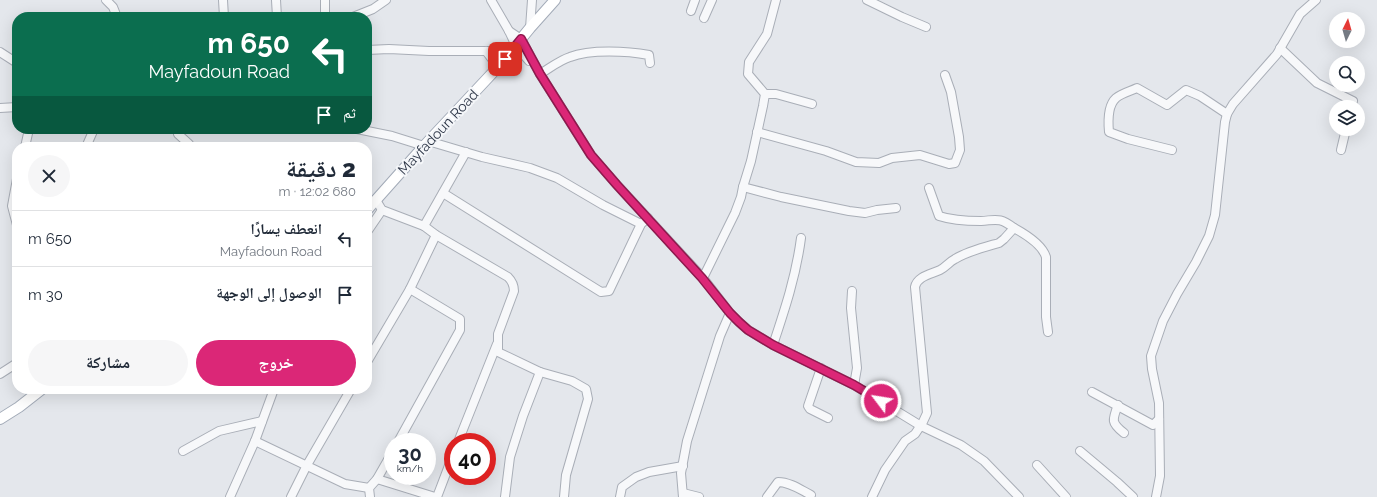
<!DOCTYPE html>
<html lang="ar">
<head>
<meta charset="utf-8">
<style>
	:root { --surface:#fff; --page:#f6f6f7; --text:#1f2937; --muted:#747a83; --line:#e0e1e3; --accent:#db2777 }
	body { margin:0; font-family:Raleway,"Noto Naskh Arabic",sans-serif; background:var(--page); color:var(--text); direction:rtl; height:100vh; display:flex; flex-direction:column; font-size:15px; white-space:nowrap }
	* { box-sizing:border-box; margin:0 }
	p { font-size:13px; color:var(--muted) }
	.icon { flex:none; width:22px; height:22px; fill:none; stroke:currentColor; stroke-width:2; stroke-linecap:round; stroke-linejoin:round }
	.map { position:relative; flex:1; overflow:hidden; direction:ltr }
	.panel { position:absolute; left:12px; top:142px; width:360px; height:252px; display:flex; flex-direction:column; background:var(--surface); border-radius:16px; box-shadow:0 4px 16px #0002; direction:rtl }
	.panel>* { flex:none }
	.banner { position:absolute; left:12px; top:12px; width:360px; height:122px; border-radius:16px; box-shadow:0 4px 16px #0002; direction:rtl; background:#0b6e4f; color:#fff; overflow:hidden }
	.needle { width:26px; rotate:5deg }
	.controls { position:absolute; left:1329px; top:12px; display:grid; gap:8px }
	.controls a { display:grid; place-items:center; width:36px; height:36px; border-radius:50%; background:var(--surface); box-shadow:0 4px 16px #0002; font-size:20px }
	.speed { position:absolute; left:384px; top:433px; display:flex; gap:8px; font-size:20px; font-weight:700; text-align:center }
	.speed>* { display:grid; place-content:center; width:52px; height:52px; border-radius:50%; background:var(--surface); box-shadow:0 4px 16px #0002; line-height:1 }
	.speed small { font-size:10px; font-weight:400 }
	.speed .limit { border:6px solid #d22; background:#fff; color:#111 }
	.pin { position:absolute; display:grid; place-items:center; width:34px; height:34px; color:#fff; margin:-17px; border-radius:8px; box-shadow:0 2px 6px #0006 }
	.me { position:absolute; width:44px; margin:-22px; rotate:301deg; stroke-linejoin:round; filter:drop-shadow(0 0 3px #0008) }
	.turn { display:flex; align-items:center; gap:14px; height:84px; padding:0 16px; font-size:18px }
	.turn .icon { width:52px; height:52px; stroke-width:2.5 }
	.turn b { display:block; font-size:28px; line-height:34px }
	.then { display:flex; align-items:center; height:38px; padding:0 16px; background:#0003; gap:8px; font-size:15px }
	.round { display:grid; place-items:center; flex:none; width:42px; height:42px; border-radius:21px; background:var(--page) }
	.overview { display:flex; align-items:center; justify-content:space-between; height:68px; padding:0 16px }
	h1 { font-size:24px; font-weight:800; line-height:30px }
	.button { display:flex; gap:8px; margin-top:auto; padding:8px 16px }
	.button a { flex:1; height:46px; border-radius:24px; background:var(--accent); color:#fff; font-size:16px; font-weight:800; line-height:46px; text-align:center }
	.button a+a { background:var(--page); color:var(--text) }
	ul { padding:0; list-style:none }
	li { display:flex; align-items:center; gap:12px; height:56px; padding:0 16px; border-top:1px solid var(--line) }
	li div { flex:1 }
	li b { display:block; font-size:15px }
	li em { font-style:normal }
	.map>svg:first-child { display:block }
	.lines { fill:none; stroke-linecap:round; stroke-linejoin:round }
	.minor-casing { stroke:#a9aeb7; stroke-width:10 }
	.major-casing { stroke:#a3abb8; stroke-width:12 }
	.minor { stroke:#f7f8fa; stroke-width:8 }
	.major { stroke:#fff; stroke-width:10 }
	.route-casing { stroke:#8e194d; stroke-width:10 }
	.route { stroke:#db2777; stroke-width:7 }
	.labels { text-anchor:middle; stroke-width:4; stroke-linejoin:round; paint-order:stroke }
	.street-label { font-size:14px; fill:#2b3445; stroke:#f4f6f9 }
</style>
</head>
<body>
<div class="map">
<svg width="1377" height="497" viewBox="0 0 1377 497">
	<rect width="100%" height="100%" fill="#e4e7ec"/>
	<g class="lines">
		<defs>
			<g id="minor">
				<path d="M106 0 113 7 117 17"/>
				<path d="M223 0 224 17"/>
				<path d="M276 0 277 17"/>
				<path d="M325 0V17"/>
				<path d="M491 0 509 31 516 46 529 61"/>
				<path d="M867 0 902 17 926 27"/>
				<path d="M691 11 695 0"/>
				<path d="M353 17 373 9 386 0"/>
				<path d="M704 18 712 0"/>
				<path d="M530 28 532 0"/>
				<path d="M509 31 521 39 540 74 591 155 617 185 703 278 730 313 739 322 748 330 773 345 854 385 921 426 961 445 984 461 1019 497"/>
				<path d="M1280 48 1317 83 1353 101 1351 107"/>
				<path d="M367 50 389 49 429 51H512"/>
				<path d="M486 51 498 67"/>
				<path d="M0 52 17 63"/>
				<path d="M540 74C550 68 560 60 570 57 590 49 628 51 649 55L650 63"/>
				<path d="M765 94H776L812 104"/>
				<path d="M0 108 17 107"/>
				<path d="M177 129 178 134 189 144"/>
				<path d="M357 129 392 136 424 146"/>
				<path d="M757 132 826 151 856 162 879 163 892 158 920 155 949 164 955 163 960 150 959 137 951 92 945 75"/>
				<path d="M428 141 482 157 530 168 557 178 603 205 641 224"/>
				<path d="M25 147 29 129"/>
				<path d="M86 147 94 129"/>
				<path d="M1172 150 1128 139 1109 132C1108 121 1108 105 1116 98 1122 93 1131 91 1137 88L1167 105 1186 90 1200 96 1227 114"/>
				<path d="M1341 150 1346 129"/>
				<path d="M466 152 424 226 436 235 508 277C512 281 514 285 514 291L498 334V352L540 372 572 381 586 389 588 399 566 475 564 497"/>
				<path d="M17 179 12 206 17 225"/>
				<path d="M743 187 781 197 849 211 865 213 877 210 896 208"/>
				<path d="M929 188 939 216C951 220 968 221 981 221 997 220 999 217 1014 228"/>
				<path d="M443 193 601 292 609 291 641 224 648 218"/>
				<path d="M376 200 382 210 424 226"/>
				<path d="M367 232 382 210"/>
				<path d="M703 278 735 213 741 197 743 187 751 161 763 106 765 94 748 74 749 62 767 34 776 0"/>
				<path d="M410 289 436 235"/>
				<path d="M852 291 851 308 857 368 854 385"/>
				<path d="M773 345C785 309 796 276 801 238"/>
				<path d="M367 362 410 289 460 319V330L398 442"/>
				<path d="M821 368 808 406 810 409 828 418"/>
				<path d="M0 374 17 363"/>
				<path d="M1092 392 1153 425 1159 419"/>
				<path d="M1118 405C1112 420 1111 423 1124 433"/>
				<path d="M921 426 927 413 915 287C917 276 932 274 940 270 946 267 949 262 955 259 968 251 985 247 999 243L1004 239 1014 228C1025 234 1042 244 1046 257V317L1048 332"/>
				<path d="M255 441 345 484 369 488"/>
				<path d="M458 442 497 344"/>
				<path d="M183 451 219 431 262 421"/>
				<path d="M1080 451 1117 482 1133 497"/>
				<path d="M1037 465 1066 497"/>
				<path d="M377 479 435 497"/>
				<path d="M683 493 699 497"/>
				<path d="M230 497 255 441 274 389"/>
				<path d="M291 497 307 465 351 389"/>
				<path d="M370 497 369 488 377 479 393 451"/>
				<path d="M437 497 453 455"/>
				<path d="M505 497 510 457 523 416 540 372"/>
				<path d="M620 497 622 487 636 477 649 472 683 466"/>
				<path d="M683 497 681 473 687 441 720 336 730 313"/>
				<path d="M767 497 778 482C790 482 801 490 811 495"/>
				<path d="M872 497 885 470 905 441 915 434 921 425"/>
				<path d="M1156 497 1160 476 1159 403 1152 369 1151 356 1163 321 1177 294 1196 262 1209 236 1215 215 1225 122 1227 114 1233 104 1277 54 1300 14 1316 0"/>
			</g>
			<g id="major">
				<path d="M367 210 424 146 498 67 530 28 555 0"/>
				<path d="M0 419 19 407 42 389"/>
			</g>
		</defs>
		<use href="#minor" class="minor-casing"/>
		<use href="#major" class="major-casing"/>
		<use href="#minor" class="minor"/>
		<use href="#major" class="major"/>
	</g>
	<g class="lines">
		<defs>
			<path id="route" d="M505 59 521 39 540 74 591 155 617 185 702 278 730 313 739 322 748 330 773 345 854 385 881 401"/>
		</defs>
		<use href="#route" class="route-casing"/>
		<use href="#route" class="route"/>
	</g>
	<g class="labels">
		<g class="street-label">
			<text transform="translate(438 132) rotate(-47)" y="5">Mayfadoun Road</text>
		</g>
	</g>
</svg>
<div class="controls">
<a><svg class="needle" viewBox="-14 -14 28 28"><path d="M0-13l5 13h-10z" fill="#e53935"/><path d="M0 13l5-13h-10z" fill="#747a83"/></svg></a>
<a><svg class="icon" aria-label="search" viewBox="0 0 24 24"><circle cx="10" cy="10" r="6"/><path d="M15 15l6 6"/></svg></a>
<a><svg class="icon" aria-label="layers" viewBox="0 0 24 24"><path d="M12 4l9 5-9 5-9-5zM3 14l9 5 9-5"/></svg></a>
</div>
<div class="speed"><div>30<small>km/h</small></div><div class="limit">40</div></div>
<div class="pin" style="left:505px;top:59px;background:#d93025"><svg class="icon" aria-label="arrive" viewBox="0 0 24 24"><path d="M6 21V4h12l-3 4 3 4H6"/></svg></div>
<svg class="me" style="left:881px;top:401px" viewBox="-20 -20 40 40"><circle r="17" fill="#db2777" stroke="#fff" stroke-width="3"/><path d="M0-11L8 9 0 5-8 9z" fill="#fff"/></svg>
<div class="banner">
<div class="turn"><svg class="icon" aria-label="left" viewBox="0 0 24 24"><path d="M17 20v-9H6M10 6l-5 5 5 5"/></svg><div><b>650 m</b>Mayfadoun Road</div></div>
<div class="then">ثم<svg class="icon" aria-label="arrive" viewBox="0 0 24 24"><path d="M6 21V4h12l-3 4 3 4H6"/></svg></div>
</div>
<section class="panel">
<div class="overview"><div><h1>2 دقيقة</h1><p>680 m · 12:02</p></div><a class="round"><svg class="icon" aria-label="close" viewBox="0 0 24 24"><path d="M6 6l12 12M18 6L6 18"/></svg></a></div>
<ul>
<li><svg class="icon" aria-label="left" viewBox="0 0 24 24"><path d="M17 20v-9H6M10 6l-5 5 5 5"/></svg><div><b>انعطف يسارًا</b><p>Mayfadoun Road</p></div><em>650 m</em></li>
<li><svg class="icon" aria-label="arrive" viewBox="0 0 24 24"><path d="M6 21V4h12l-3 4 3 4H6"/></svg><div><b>الوصول إلى الوجهة</b></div><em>30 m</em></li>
</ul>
<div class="button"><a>خروج</a><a>مشاركة</a></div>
</section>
</div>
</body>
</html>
